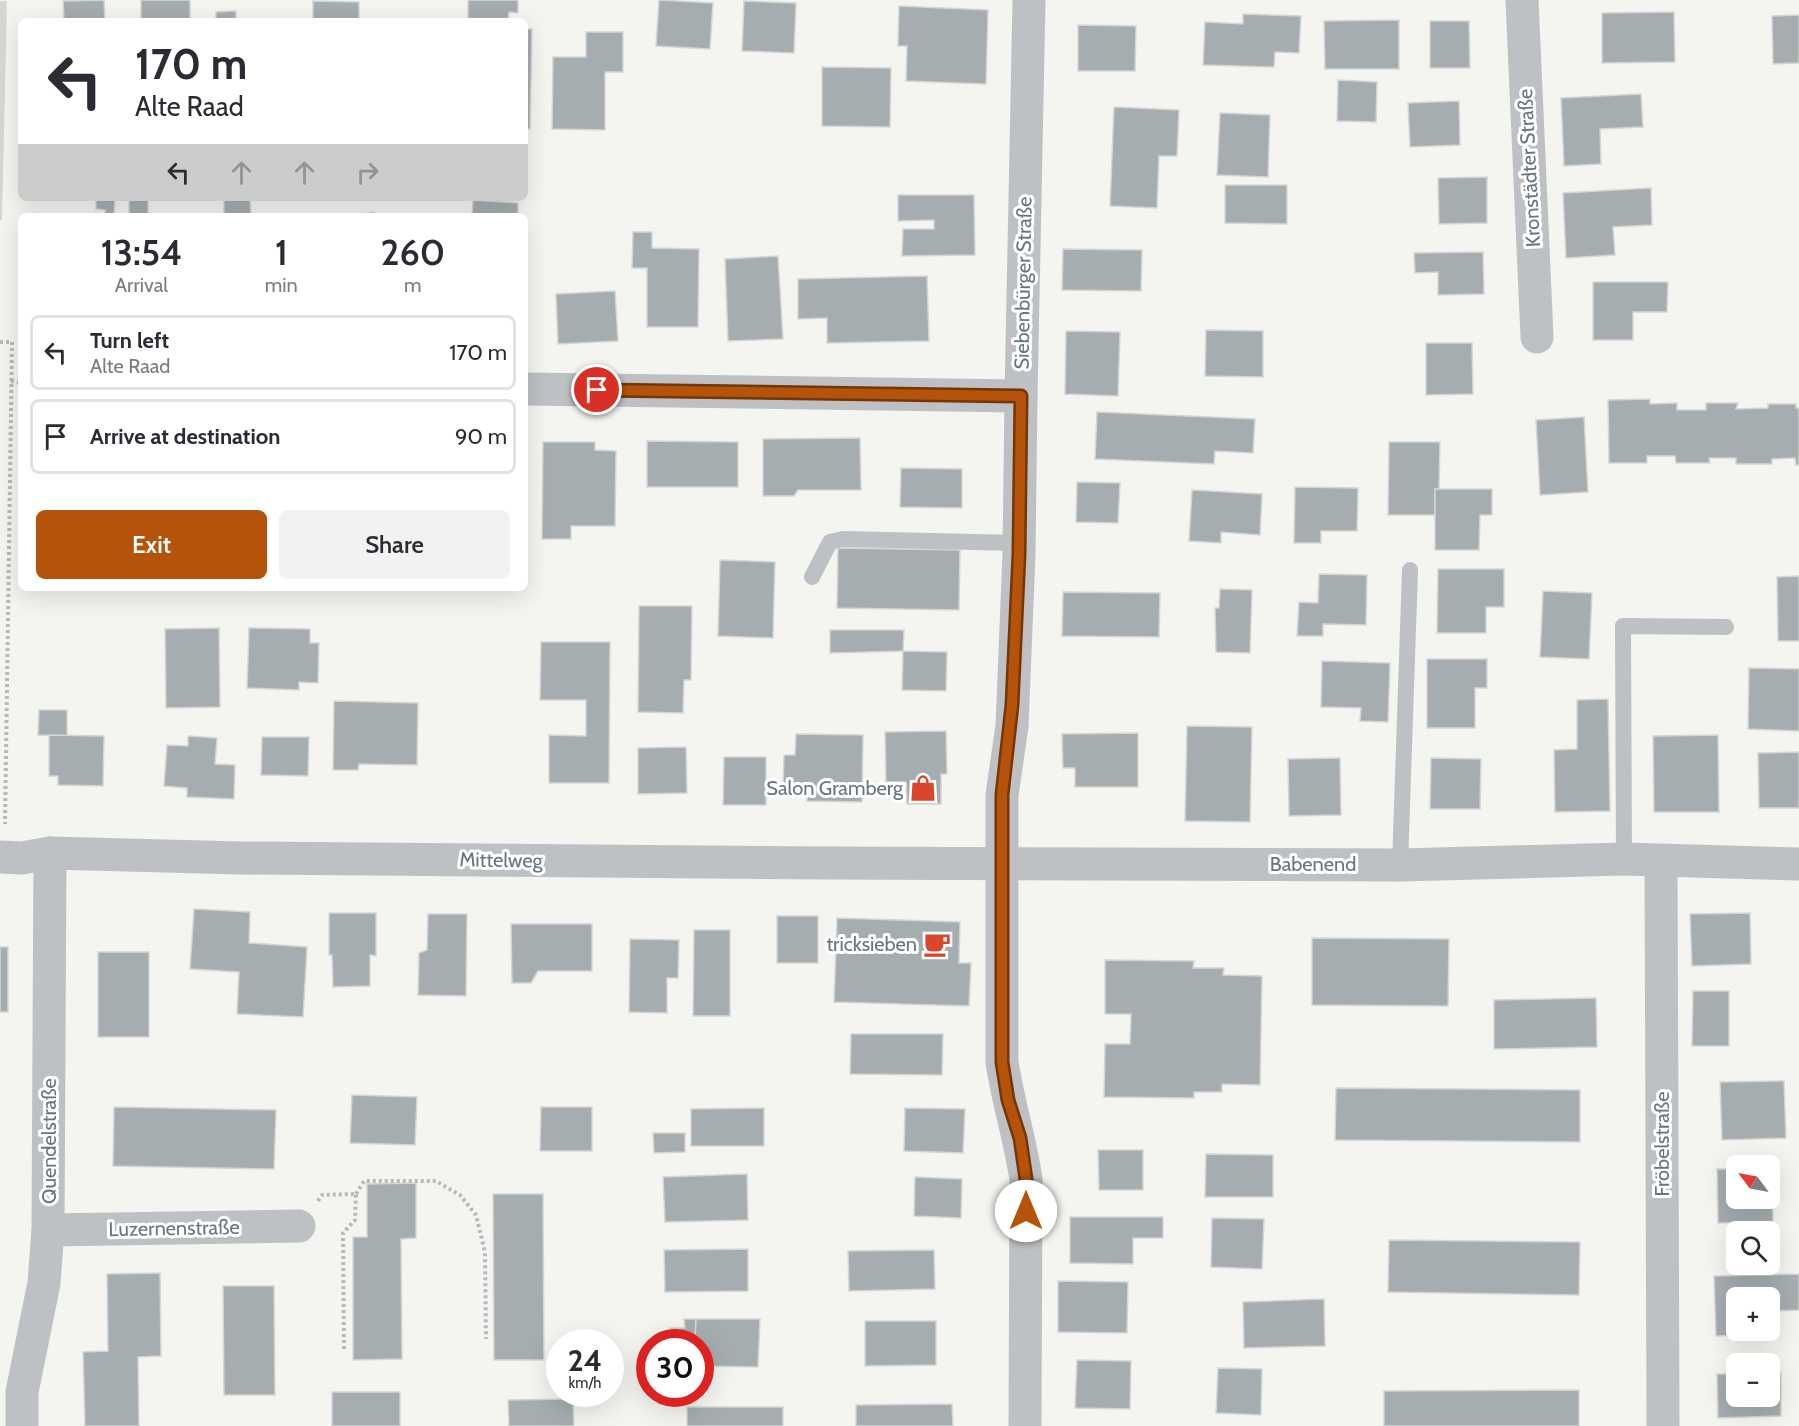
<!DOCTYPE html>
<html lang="en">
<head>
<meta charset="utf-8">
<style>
	:root { --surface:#fff; --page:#f2f2f3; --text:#2b2b33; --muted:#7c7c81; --line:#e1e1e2; --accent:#b45309 }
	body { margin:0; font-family:Cabin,sans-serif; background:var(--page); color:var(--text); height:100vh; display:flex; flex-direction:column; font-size:22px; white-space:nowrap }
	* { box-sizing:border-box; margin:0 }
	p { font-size:20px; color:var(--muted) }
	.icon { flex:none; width:33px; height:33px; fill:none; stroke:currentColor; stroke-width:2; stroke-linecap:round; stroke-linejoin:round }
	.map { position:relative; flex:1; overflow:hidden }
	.panel { position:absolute; left:18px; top:213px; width:510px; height:378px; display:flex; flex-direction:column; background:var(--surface); border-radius:9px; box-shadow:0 6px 24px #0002 }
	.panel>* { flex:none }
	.banner { position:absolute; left:18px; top:18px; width:510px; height:183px; border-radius:9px; box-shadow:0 6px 24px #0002; background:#fff; color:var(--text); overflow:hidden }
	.needle { width:39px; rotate:302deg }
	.controls { position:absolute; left:1726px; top:1155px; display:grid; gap:12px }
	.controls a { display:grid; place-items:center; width:54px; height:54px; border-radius:9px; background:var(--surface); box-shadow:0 6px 24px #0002; font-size:30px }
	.speed { position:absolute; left:546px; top:1329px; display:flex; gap:12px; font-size:30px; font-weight:700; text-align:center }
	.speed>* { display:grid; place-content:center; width:78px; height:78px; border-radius:50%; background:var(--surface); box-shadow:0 6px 24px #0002; line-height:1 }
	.speed small { font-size:15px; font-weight:400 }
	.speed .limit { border:9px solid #d22; background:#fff; color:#111 }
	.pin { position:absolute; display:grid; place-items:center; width:51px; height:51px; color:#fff; margin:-26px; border:3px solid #fff; border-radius:50%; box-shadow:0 2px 6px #0007 }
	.me { position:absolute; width:66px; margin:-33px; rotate:0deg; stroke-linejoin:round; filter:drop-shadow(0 0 4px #0008) }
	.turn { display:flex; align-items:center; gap:21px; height:126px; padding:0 18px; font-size:27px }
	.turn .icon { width:78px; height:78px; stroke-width:2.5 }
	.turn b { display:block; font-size:42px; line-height:51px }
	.lanes { display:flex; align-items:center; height:57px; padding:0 18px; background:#0003; justify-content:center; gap:30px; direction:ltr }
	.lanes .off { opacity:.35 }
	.eta { display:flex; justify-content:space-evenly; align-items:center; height:102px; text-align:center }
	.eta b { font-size:36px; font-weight:600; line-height:42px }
	.button { display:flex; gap:12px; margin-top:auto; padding:12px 18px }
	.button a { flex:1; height:69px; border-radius:9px; background:var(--accent); color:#fff; font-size:24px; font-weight:600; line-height:69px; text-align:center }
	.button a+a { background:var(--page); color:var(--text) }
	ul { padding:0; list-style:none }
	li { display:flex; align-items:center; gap:18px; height:75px; margin:0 12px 9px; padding:0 6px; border:3px solid var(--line); border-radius:9px }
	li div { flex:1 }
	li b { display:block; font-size:22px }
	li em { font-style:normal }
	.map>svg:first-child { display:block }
	.green { fill:#d4d9d0 }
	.building { fill:#a5adb1; stroke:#d5d5d3; stroke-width:1.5 }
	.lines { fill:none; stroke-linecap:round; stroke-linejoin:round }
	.path { stroke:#b7babc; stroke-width:4; stroke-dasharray:3 3; stroke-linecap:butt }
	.lane { stroke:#bdc1c4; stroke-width:16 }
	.street { stroke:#bdc1c4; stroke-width:33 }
	.route-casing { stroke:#753606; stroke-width:15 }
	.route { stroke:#b45309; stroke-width:10 }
	.labels { text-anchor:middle; stroke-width:6; stroke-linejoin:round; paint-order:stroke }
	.street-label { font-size:20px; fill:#657680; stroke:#fff }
	.poi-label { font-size:20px; fill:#657680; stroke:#fff; text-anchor:end }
</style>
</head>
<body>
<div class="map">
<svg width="1799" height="1426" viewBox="0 0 1799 1426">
	<rect width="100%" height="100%" fill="#f4f4f0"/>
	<path class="green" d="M0 1H7L2 220H0Z"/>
	<g class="building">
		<path d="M104 0 105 21H64L63 1Z"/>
		<rect x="141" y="0" width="49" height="21"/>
		<path d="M468 0H518V13L509 12 508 21H468Z"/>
		<path d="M659 0 713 3 710 49 656 46Z"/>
		<path d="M313 1 359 2V21H313Z"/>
		<path d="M744 1 796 3 794 53 742 51Z"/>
		<path d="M899 6 988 10 986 84 906 81 907 46H898Z"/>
		<path d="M236 11V21H216V12Z"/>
		<path d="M1674 12 1675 62 1602 63V13Z"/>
		<path d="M1243 14 1301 16 1299 53 1275 52 1274 67 1203 65 1205 22 1243 24Z"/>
		<path d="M1799 15V63L1773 64 1772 16Z"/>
		<path d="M1399 20V69H1325L1324 21Z"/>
		<path d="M1430 21H1469L1470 68H1430Z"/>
		<path d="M1078 25 1136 26 1135 71H1078Z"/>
		<path d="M525 29H532L530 129H525Z"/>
		<path d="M586 32H623V72H605V130L552 129 553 57H586Z"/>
		<path d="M822 67 891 68 890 127 822 126Z"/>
		<path d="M1338 80 1377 82 1376 122 1337 121Z"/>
		<path d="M1641 94 1643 127 1600 129 1601 164 1564 166 1561 98Z"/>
		<path d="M1459 101 1460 145 1410 147 1408 103Z"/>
		<path d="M1114 107 1179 110 1177 156H1159L1157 208 1110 206Z"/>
		<path d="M1220 113 1270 115 1268 177 1217 175Z"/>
		<path d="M1487 177V223L1439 224 1438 178Z"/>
		<path d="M1225 185H1287V224L1225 223Z"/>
		<path d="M1651 188 1652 225 1613 227 1615 255 1566 258 1563 193Z"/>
		<path d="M898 195H974L975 255 902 256 903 229H934V220L898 221Z"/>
		<path d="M96 198H115L114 216H105V210L96 209Z"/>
		<rect x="129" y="198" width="19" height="18"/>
		<path d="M224 198H250L251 216H224Z"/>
		<path d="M473 200 518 203V216H472Z"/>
		<path d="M374 212 375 216H360V215Z"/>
		<path d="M633 232H652V248L699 249 698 327H647V268H632Z"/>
		<path d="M1063 249 1142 250 1141 291 1062 290Z"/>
		<path d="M1483 252 1484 294 1438 295V272L1415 273 1414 253Z"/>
		<path d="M778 256 783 339 728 341 725 259Z"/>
		<path d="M927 276 929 341 827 343V318L798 319V279Z"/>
		<path d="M1593 282H1668L1667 312H1633V340H1593Z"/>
		<path d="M615 291 618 341 558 344 556 294Z"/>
		<path d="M1206 330 1263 331V377L1205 376Z"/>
		<path d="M1066 331 1120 332 1118 396 1065 394Z"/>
		<path d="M1426 343H1472L1473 394 1426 395Z"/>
		<path d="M1650 399V404L1677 403V410H1706V403H1738L1736 409 1768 408V404H1796V408H1799V465H1796L1795 458 1772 459V464H1736V458H1709L1710 463H1676L1675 456H1647V463H1609L1608 400Z"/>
		<path d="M1097 412 1255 419 1253 453 1215 451 1214 464 1095 459Z"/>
		<path d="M1584 417 1588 492 1540 495 1536 420Z"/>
		<path d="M860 438 861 490H798L794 496H763V439Z"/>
		<path d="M647 441 738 442V487H647Z"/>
		<path d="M543 442H595V450L616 451 615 526H571V539H542Z"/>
		<path d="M1389 442H1440L1439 489H1435V515H1388Z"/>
		<path d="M901 468 962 469V508L900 507Z"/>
		<path d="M1077 482 1120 483 1118 523 1076 522Z"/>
		<path d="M1295 487 1358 488 1357 531H1321V543H1294Z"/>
		<path d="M1435 489H1492V515H1480L1479 550H1435Z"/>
		<path d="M1192 490 1262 494 1260 535 1221 532V543L1189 541Z"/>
		<path d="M838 548 960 550 959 610 837 608Z"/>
		<path d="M720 560 775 562 773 638 718 636Z"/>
		<path d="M1438 569H1504V607H1486V633H1437Z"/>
		<path d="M1319 574 1367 575 1366 625 1323 624V636H1297L1299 602 1318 603Z"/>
		<path d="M1799 576V641H1778L1777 577Z"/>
		<path d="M1220 589 1252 590 1250 653 1216 652 1215 608H1219Z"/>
		<path d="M1543 591 1592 593 1589 659 1540 657Z"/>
		<path d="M1063 592 1160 593 1159 637 1062 636Z"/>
		<path d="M639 606H692L691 680H684L683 713 638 712Z"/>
		<path d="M219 628 220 707 166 708 165 629Z"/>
		<path d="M249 628 310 629V643H319L318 683 299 682V690L247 688Z"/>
		<path d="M830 630H904L903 651 830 653Z"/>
		<path d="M541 642H610L609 783H549V735L586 736V700H540Z"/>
		<path d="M903 651 947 652 946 691 902 690Z"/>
		<path d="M1427 659H1487V688H1475V728H1427Z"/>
		<path d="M1322 661 1390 663 1388 722 1360 721 1361 708 1321 707Z"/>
		<path d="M1749 668 1799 669V731L1748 729Z"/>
		<path d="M1608 699 1610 811 1555 812 1554 750 1577 749V700Z"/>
		<path d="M334 701 418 703 417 765 359 764 358 770H333Z"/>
		<path d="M39 710H67V736L38 735Z"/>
		<path d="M1187 726 1252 727 1250 822 1185 821Z"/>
		<path d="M946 731 947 774H941V804H907L906 782H886L885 732Z"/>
		<path d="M1138 733V787H1075V768H1063L1062 734Z"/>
		<path d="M796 734 863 735 862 802 807 801V789L783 788 784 755H795Z"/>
		<path d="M49 735 104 736 103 786 58 785V776H49Z"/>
		<path d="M1718 735 1719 812H1654L1653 736Z"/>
		<path d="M188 736 217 738 215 764 235 765 234 799 187 797V788L164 786 167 745 188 746Z"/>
		<path d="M262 737H309L308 776 261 775Z"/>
		<path d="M686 747 687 793 638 794V748Z"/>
		<path d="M1799 752V808H1759L1758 753Z"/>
		<path d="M724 757H766V805H723Z"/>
		<path d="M1340 758 1341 815 1289 816 1288 759Z"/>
		<path d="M1431 758 1481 759 1480 809H1430Z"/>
		<path d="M194 909 250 912 249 943 307 947 303 1017 237 1014 239 972 190 969Z"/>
		<path d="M329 913H376V956L370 955V986L333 987 332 955H329Z"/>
		<path d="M1750 913 1751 964 1692 966 1690 914Z"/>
		<path d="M428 914H467L466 996 418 995 419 953 427 950Z"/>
		<rect x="777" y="916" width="41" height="47"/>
		<path d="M837 918 960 922 959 963H971L969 1006 834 1002Z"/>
		<path d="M511 924H592V971H538L531 983H512Z"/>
		<path d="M694 930H730V1016H693Z"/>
		<path d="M1312 938 1449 939 1448 1006 1312 1005Z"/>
		<path d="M630 939 679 940 678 978H667V1013L629 1012Z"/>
		<rect x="0" y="947" width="8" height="65"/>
		<rect x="98" y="952" width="51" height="85"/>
		<path d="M1105 960 1194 961 1193 968H1224L1223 975 1262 976 1260 1085 1222 1084V1092H1194V1098L1104 1097 1105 1044H1130L1131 1014H1105Z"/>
		<path d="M1693 991H1729V1046H1692Z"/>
		<path d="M1596 998 1597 1047 1494 1049V1000Z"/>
		<path d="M851 1034H943L942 1075 850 1074Z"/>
		<path d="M1784 1081 1786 1138 1722 1140 1720 1082Z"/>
		<path d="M1336 1088 1580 1090V1142L1335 1140Z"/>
		<path d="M352 1095 417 1097 415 1145 350 1143Z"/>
		<path d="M114 1107 276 1110 274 1169 113 1166Z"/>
		<path d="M541 1107H592V1151H540Z"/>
		<path d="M764 1108V1146H691V1109Z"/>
		<path d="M905 1108 965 1109 963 1153 904 1151Z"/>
		<path d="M653 1133H685V1152L654 1153Z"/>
		<path d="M1098 1150H1143V1190H1099Z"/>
		<path d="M1206 1154 1273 1155V1197H1205Z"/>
		<path d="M1770 1168H1772L1773 1222 1718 1223 1717 1169H1737V1198H1770Z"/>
		<path d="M747 1174 748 1220 665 1222 663 1177Z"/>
		<path d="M915 1177 962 1179 961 1218 914 1216Z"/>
		<path d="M416 1183V1238L401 1239 402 1359 353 1360V1237H367V1184Z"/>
		<path d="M493 1194H543L544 1360H494Z"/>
		<path d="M1070 1217H1163V1238H1133V1264L1070 1263Z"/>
		<path d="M1212 1218 1264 1219 1262 1269 1211 1267Z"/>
		<path d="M1389 1240 1580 1242 1579 1295 1388 1292Z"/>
		<path d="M748 1249V1291L665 1292 664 1250Z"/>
		<path d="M934 1250 935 1289 849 1291 848 1251Z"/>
		<path d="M160 1273 161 1356 138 1357 139 1426H85L83 1352 108 1351 107 1274Z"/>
		<path d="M1799 1274V1310L1770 1311V1298H1737V1330H1770V1315L1771 1334 1716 1336 1714 1276Z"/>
		<path d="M1058 1281 1128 1282 1127 1333 1058 1332Z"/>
		<path d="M223 1286H274L275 1395H224Z"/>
		<path d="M1324 1299 1325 1346 1244 1348 1243 1302Z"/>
		<path d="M684 1319H696L695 1342H658V1335H669L670 1328H685Z"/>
		<path d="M696 1319H760L758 1367 700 1366V1342H695Z"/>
		<path d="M865 1321H936V1365L865 1366Z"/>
		<path d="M1077 1360 1131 1361 1130 1409 1075 1408Z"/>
		<path d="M1218 1368 1262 1369 1261 1415 1216 1413Z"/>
		<path d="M1770 1373H1781V1416L1718 1418 1717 1374H1737V1396H1770Z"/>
		<path d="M1579 1390V1426H1384V1391Z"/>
		<rect x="332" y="1392" width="68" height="34"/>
		<path d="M573 1399 574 1426H509L508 1400Z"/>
		<path d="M952 1404 953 1426H856V1405Z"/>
		<rect x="687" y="1407" width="96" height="19"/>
	</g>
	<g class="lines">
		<g class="path">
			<path d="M0 342H12L5 824"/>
			<path d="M11 381 21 383"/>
			<path d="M356 1194 364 1181H436L460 1195 476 1215 485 1252 486 1339"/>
			<path d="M318 1201 322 1195 356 1194 355 1220 343 1233 344 1350"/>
		</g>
		<g class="lane">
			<path d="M812 577 830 542 843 539 1019 543"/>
			<path d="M1624 859 1623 626 1726 627"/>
			<path d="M1400 865 1410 570"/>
		</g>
		<g class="street">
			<path d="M1522 0 1537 337"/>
			<path d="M525 389 1021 396"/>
			<path d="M0 857 22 858 50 853 241 858 829 863 1400 865 1624 859 1799 864"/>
			<path d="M1661 862 1663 1426"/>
			<path d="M48 1230 299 1226"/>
			<path d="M22 1426V1392L44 1283 48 1230 50 853"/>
			<path d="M1025 1426 1026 1179C1020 1139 1008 1102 1002 1062V795L1012 726 1019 554 1021 396 1029 0"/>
		</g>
	</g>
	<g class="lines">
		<defs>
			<path id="route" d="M597 390 1021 396 1019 554 1012 705 1002 795V1062L1008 1100 1020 1138 1026 1179V1211"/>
		</defs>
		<use href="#route" class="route-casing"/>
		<use href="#route" class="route"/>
	</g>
	<defs>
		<symbol id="shop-bare" viewBox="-9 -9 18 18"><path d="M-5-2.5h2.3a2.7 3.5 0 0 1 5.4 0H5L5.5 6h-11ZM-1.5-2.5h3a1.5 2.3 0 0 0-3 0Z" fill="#da462b" stroke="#fff" stroke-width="2.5" paint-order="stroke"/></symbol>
		<symbol id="cafe-bare" viewBox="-9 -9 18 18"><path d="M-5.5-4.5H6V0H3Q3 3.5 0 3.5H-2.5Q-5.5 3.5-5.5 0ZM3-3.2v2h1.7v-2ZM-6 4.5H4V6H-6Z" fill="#da462b" stroke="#fff" stroke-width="2.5" paint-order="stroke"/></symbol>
	</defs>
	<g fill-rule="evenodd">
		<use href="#shop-bare" x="904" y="769" width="38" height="38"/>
		<use href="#cafe-bare" x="918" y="925" width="38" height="38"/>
	</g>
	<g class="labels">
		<g class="street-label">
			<text transform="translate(1529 168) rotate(-93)" y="7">Kronstädter Straße</text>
			<text transform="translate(1023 283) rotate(-89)" y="7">Siebenbürger Straße</text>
			<text transform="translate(501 860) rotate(1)" y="7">Mittelweg</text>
			<text x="1313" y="871">Babenend</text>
			<text transform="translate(49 1141) rotate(-90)" y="7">Quendelstraße</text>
			<text transform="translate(1662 1144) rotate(-90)" y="7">Fröbelstraße</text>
			<text transform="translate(174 1228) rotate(-1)" y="7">Luzernenstraße</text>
		</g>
		<g class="poi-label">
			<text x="903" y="795">Salon Gramberg</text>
			<text x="917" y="951">tricksieben</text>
		</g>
	</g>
</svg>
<div class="controls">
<a><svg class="needle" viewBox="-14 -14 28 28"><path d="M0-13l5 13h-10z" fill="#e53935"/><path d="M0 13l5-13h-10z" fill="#7c7c81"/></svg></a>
<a><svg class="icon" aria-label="search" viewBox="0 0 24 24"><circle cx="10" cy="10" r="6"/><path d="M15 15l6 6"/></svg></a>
<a>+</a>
<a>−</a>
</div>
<div class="speed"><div>24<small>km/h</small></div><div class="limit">30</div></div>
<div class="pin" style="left:597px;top:390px;background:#d93025"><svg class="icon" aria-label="arrive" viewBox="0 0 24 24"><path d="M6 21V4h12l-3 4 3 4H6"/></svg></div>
<svg class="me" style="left:1026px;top:1211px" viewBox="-20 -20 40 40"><circle r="19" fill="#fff"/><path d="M0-13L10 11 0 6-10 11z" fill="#b45309"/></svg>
<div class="banner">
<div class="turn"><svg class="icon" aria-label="left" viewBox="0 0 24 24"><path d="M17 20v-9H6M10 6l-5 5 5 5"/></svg><div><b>170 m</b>Alte Raad</div></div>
<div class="lanes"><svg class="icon" aria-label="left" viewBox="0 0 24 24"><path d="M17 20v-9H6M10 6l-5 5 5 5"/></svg><svg class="icon off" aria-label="ahead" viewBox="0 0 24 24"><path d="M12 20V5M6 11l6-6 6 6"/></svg><svg class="icon off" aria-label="ahead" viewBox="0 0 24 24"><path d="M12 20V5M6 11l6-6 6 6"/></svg><svg class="icon off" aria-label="right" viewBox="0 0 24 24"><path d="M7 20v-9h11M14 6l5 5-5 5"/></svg></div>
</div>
<section class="panel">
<div class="eta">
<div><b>13:54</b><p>Arrival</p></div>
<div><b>1</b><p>min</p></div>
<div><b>260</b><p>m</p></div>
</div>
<ul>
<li><svg class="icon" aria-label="left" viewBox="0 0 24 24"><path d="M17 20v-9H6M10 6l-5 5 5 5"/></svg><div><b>Turn left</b><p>Alte Raad</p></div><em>170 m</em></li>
<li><svg class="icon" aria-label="arrive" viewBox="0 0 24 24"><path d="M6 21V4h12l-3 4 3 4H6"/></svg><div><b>Arrive at destination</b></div><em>90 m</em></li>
</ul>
<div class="button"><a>Exit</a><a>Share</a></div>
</section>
</div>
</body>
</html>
